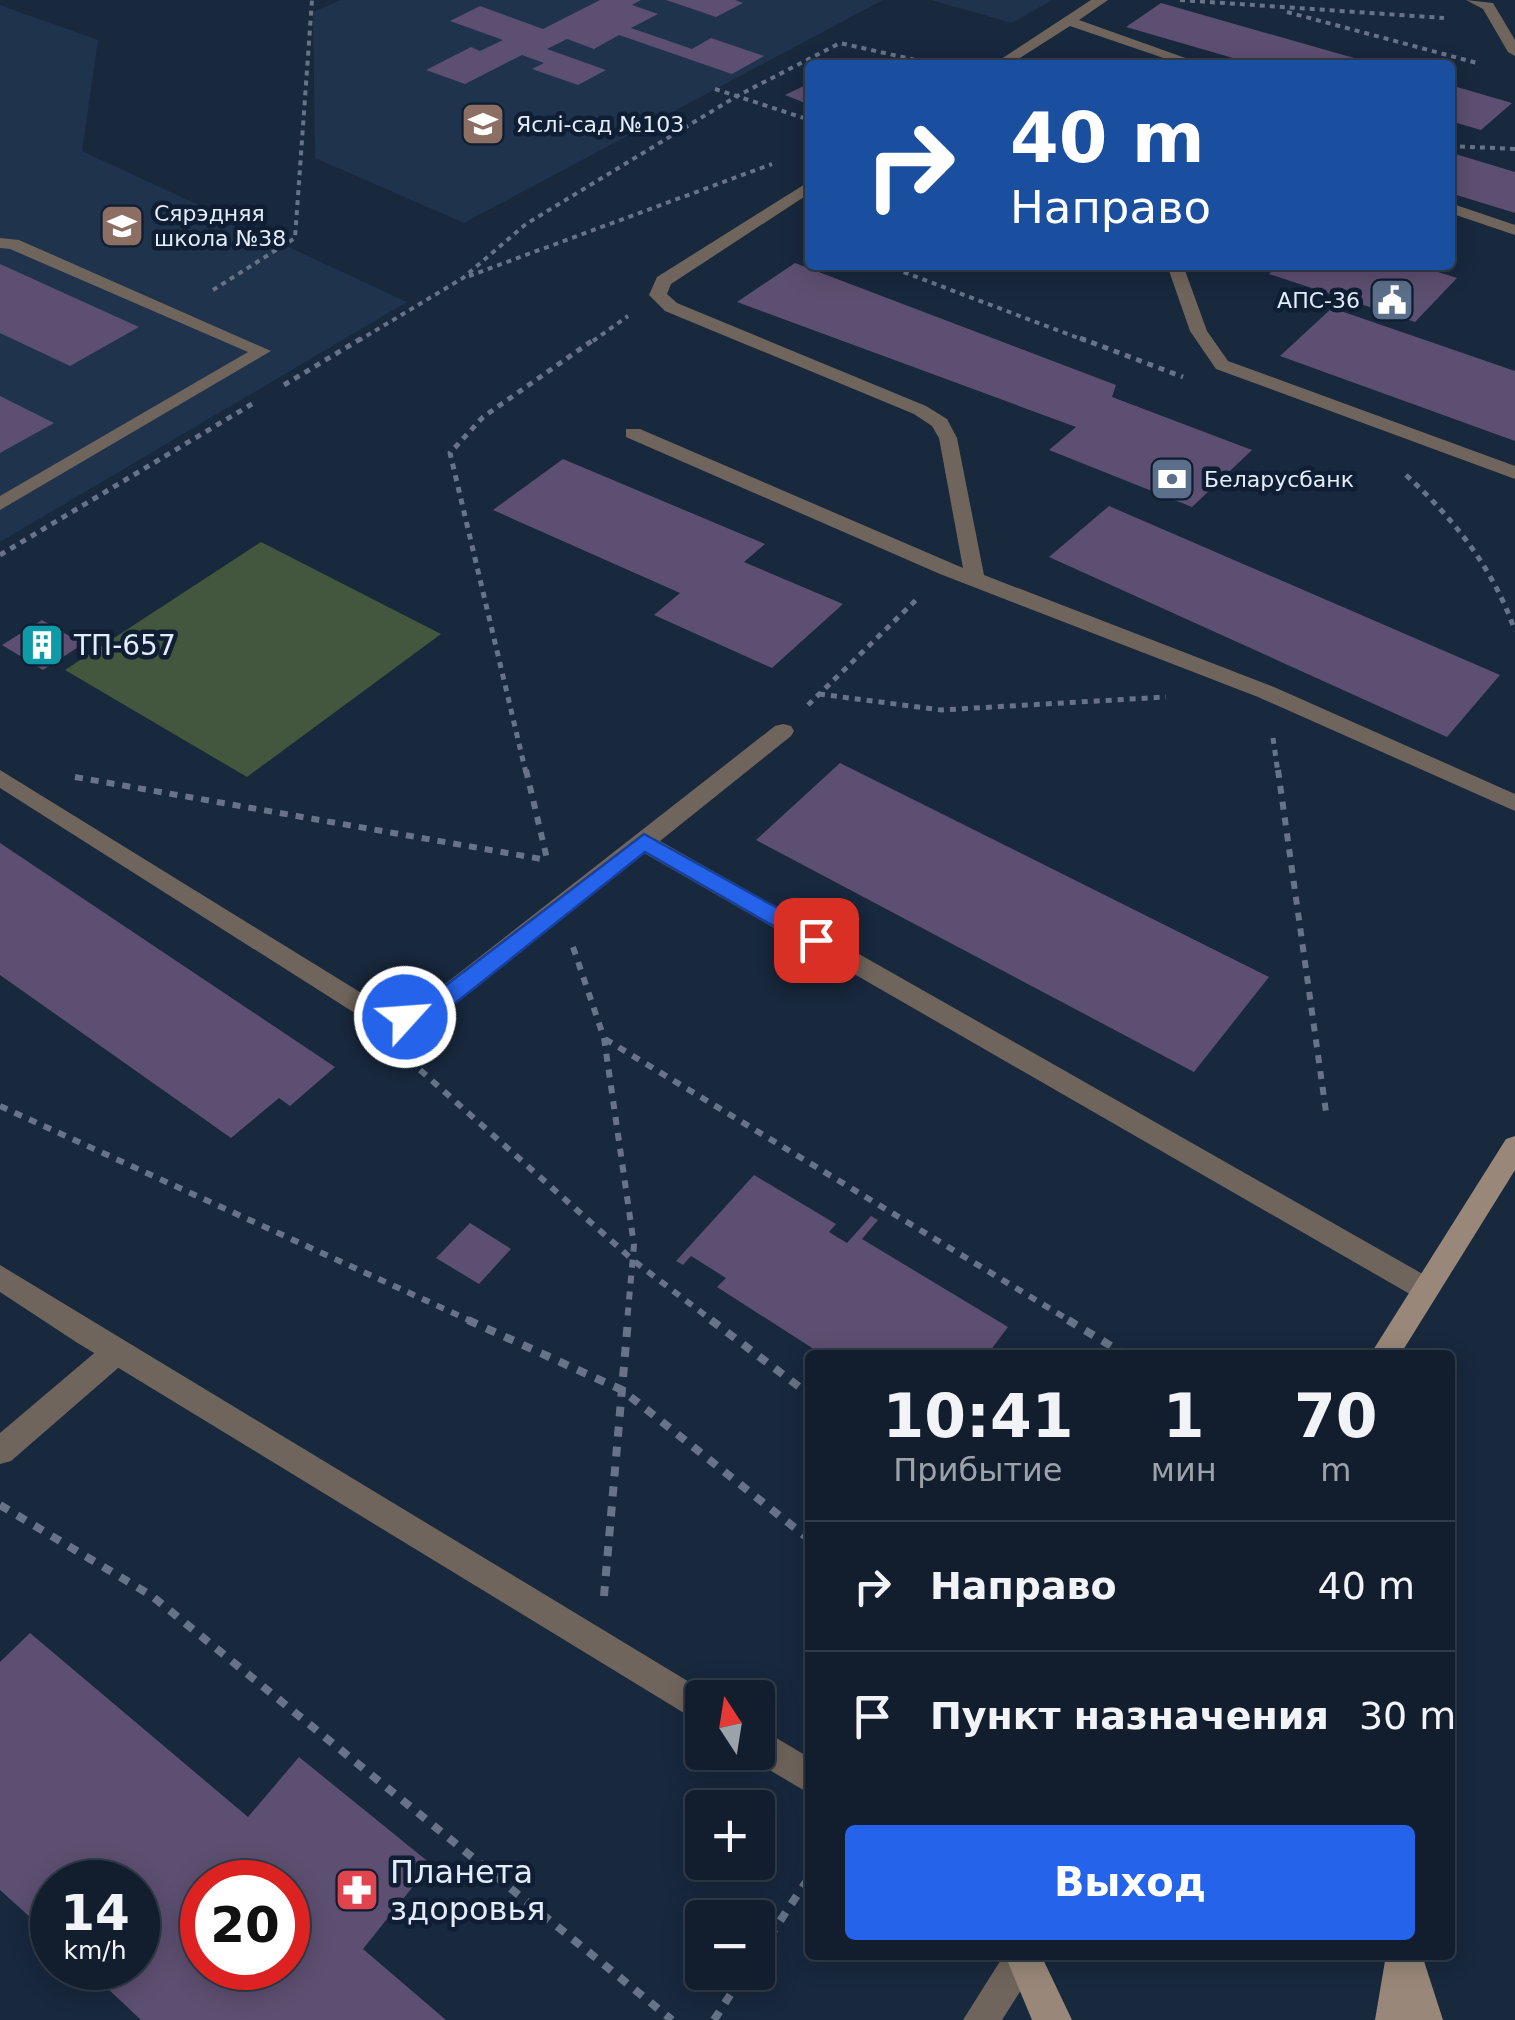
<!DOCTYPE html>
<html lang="ru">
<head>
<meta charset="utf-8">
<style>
	:root { --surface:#121e2e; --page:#1f2b3a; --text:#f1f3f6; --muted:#9ca2aa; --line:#313c4a; --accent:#2563eb }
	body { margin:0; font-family:"DejaVu Sans",sans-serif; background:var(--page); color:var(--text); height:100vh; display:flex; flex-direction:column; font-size:38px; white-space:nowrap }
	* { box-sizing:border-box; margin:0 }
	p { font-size:32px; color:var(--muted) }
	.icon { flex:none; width:55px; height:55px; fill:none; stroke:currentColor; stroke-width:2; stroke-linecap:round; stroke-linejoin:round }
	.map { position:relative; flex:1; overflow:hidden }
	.details { position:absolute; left:805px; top:1350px; width:650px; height:610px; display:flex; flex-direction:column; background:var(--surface); border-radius:10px; box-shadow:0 5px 25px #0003,0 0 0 2px var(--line) }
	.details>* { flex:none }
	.top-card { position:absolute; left:805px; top:60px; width:650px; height:210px; border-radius:10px; box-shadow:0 5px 25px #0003,0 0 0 2px var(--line); background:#1a4fa0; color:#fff; overflow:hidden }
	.needle { width:65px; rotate:348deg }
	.tools { position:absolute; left:685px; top:1680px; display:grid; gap:20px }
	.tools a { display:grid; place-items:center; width:90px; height:90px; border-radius:10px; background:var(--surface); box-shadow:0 5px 25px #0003,0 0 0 2px var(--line); font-size:50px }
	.speed { position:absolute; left:30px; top:1860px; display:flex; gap:20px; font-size:50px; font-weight:700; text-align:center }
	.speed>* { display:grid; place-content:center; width:130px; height:130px; border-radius:50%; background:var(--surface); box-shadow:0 5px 25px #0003,0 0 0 2px var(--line); line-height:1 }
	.speed small { font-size:25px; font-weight:400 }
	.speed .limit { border:15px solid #d22; background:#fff; color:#111 }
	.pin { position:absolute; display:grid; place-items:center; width:85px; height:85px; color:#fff; margin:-42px; border-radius:20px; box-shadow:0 5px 15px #0006 }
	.me { position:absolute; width:110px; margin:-55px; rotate:64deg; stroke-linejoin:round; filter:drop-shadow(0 0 8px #0008) }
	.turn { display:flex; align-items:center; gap:35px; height:210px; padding:0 40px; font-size:45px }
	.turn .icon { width:130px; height:130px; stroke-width:2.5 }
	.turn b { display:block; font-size:70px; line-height:85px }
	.eta { display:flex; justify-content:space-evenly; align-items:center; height:170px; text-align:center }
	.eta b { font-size:60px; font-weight:800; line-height:70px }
	.action { display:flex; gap:20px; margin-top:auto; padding:20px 40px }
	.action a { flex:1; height:115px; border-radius:10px; background:var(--accent); color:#fff; font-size:40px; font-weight:800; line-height:115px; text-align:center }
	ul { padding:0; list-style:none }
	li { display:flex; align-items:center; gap:30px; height:130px; padding:0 40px; border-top:2px solid var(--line) }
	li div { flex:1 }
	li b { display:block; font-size:38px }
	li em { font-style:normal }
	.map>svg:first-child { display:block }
	.built { fill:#1f334d }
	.green { fill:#43573e }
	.building { fill:#5d4f71; fill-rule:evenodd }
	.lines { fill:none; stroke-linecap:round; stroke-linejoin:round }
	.path-far3 { stroke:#677487; stroke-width:4; stroke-dasharray:5 5; stroke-linecap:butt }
	.path-far2 { stroke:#677487; stroke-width:5; stroke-dasharray:6 6; stroke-linecap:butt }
	.path-far1 { stroke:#677487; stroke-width:6; stroke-dasharray:8 8; stroke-linecap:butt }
	.path { stroke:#677487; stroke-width:8; stroke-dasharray:10 10; stroke-linecap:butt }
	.service { fill:#70655c; fill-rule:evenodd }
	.minor { fill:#70655c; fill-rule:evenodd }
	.secondary { fill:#998879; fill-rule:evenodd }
	.route { fill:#2563eb; stroke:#184099; stroke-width:2.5 }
	.labels { text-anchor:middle; stroke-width:9; stroke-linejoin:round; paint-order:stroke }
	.far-poi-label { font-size:22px; fill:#e2ecfb; stroke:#0f1e33; text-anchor:start }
	.poi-label { font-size:28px; fill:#e2ecfb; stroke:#0f1e33; text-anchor:start }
	.near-poi-label { font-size:32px; fill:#e2ecfb; stroke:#0f1e33; text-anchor:start }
</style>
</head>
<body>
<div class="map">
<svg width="1515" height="2020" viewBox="0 0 1515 2020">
	<rect width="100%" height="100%" fill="#18283d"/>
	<g class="built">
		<path d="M341 0H883L464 223 315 158 313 12Z"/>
		<path d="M931 0H1052L1012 23Z"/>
		<path d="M0 5 98 40 82 151 407 302 0 542Z"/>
	</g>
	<path class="green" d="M261 542 441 634 247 777 65 670Z"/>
	<g class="building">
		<path d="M600 0H641L632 5 658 14 631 28 692 49 711 38 764 56 732 74 619 35 594 49 567 39 547 49 606 70 578 85 532 69 544 63 522 55 465 84 426 70 471 47 480 51 503 40 450 21 480 6 543 29Z"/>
		<path d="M666 0H735L743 3 716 17Z"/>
		<path d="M1161 3 1375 64V65H1257L1126 27Z"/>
		<path d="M810 83V105L785 95Z"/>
		<path d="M1450 85 1512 103 1481 130 1450 121Z"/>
		<path d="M1452 153 1515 172V213L1450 193Z"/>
		<path d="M795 263 1116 385 1112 397 1252 450 1192 507 1049 450 1076 427 737 302Z"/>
		<path d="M0 264 139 327 70 366 0 333Z"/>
		<path d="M1279 265H1416L1457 278 1415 322 1269 274Z"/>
		<path d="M1332 308 1515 371V441L1280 356Z"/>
		<path d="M0 396 54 423 0 453Z"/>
		<path d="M563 459 765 544 744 562 843 604 772 668 654 615 680 593 493 510Z"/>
		<path d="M1109 506 1500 675 1447 737 1049 557Z"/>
		<path d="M42 620 83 644 43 670 2 645Z"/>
		<path d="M840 763 1269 977 1194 1072 756 840Z"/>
		<path d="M0 843 335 1067 290 1106 279 1098 231 1138 0 975Z"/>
		<path d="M754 1175 836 1224 829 1232 847 1243 871 1216 878 1220 862 1239 1008 1327 987 1355H823L717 1287 726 1278 691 1256 683 1265 676 1261Z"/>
		<path d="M470 1223 511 1249 479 1284 436 1258Z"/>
		<path d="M30 1633 248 1817 299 1757 431 1864 363 1949 446 2020H141L86 1968H138V1882H52V1937L0 1890V1662ZM202 1882H288V1968H202Z"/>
	</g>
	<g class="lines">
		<g class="path-far3">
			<path d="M1180 0 1444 18"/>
			<path d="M1287 12 1477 63"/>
			<path d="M715 89 810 120"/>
			<path d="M1450 146 1515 149"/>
			<path d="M885 265 1086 341"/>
			<path d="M469 276 772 164"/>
			<path d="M213 290 295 238 312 0"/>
			<path d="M358 341 463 278 526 224 737 96 840 43 938 65"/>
			<path d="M593 341 628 316"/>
		</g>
		<g class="path-far2">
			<path d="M1080 338 1183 377"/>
			<path d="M284 385 362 338"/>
			<path d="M1406 475C1455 520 1493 568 1515 631"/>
			<path d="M0 555 252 404"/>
			<path d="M819 694 941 710 1166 697"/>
			<path d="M808 705 917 599"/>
			<path d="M1273 738 1278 773"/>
			<path d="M526 773 450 453 483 417 596 338"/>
		</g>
		<g class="path-far1">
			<path d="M526 770 548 863"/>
			<path d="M1278 770 1326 1112"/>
			<path d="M75 777 547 860"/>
			<path d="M573 947 604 1038 634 1245 627 1322"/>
			<path d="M605 1039 1072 1322"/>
			<path d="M415 1055 419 1069 634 1261 714 1322"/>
			<path d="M0 1106 473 1322"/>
		</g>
		<g class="path">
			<path d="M468 1320 622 1390 810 1540"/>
			<path d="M711 1320 810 1395"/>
			<path d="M1068 1320 1126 1355"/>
			<path d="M0 1505 152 1596 672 2020"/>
			<path d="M604 1596 628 1320"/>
			<path d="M758 1954 810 1876"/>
			<path d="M714 2020 745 1972"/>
		</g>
		<g class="service">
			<path d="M1091 0H1108L1079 20 1205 65H1184L1070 26 1009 65H992Z"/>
			<path d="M1466 0 1493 3 1515 40V56L1508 52 1483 9Z"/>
			<path d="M810 181V193L671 284 667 294 677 303 926 406 947 419 957 438 984 575 1274 687 1515 794V811L1258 697 940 574 626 437V429H640L963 568 939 438 932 426 914 414 665 311 649 295 657 277Z"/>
			<path d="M1450 203 1515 225V235L1450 213Z"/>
			<path d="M0 238 19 240 271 351 0 510V496L248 352 10 249 0 248Z"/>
			<path d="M1167 265H1183L1207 331 1228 361 1515 466V479L1216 369 1190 331Z"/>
			<path d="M783 724 791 726 794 731 791 736 660 841 1435 1281 1439 1289 1435 1297 1425 1301 1415 1297 644 853 449 1009 405 1026 361 1017 0 788V770L376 1002 403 1007 431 995 775 726Z"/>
			<path d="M115 1340 125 1344 129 1353 125 1362 11 1461 0 1464V1433L105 1344Z"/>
		</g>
		<g class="minor">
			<path d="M0 1265 714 1697 702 1698V1724L76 1342 0 1292Z"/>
			<path d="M758 1727 810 1758V1794L746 1756 745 1752H758Z"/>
			<path d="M1004 1955 1042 1957 1002 2020H963Z"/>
		</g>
		<g class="secondary">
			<path d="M1515 1136V1170L1400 1355H1370L1506 1139Z"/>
			<path d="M1005 1955H1041L1072 2020H1032Z"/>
			<path d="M1386 1955H1422L1443 2020H1375Z"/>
		</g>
	</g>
	<path class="route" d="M644 834 824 934 827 940 824 946H808L645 852 448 1009 405 1026 397 1023 394 1017 397 1011 432 996Z"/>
	<defs>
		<symbol id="school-square" viewBox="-11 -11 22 22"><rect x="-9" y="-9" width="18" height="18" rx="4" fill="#8d6e63" stroke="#0f1e33"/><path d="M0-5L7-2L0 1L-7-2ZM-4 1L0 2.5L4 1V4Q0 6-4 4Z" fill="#fff"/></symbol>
		<symbol id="civic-square" viewBox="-11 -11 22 22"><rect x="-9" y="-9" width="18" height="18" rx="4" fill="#5c6f8a" stroke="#0f1e33"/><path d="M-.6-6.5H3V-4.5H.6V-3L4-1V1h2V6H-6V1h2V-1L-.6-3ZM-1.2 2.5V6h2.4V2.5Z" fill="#fff"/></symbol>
		<symbol id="bank-square" viewBox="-11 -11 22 22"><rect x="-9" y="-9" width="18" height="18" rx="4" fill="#5c6f8a" stroke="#0f1e33"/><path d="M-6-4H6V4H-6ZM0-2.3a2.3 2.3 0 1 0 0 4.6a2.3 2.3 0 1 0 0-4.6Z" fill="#fff"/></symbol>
		<symbol id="building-square" viewBox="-11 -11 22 22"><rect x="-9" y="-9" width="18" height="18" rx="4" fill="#0f9aa8" stroke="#0f1e33"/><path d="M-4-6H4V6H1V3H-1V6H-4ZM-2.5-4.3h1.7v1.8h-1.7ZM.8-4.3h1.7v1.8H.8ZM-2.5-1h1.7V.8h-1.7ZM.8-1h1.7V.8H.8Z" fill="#fff"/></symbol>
		<symbol id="pharmacy-square" viewBox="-11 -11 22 22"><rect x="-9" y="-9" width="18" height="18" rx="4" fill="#e0444e" stroke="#0f1e33"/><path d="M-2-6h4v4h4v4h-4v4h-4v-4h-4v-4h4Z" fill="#fff"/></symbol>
	</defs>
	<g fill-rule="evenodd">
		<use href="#school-square" x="458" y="99" width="50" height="50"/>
		<use href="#school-square" x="97" y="201" width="50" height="50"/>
		<use href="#civic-square" x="1367" y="275" width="50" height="50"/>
		<use href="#bank-square" x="1147" y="454" width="50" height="50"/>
		<use href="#building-square" x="17" y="620" width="50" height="50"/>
		<use href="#pharmacy-square" x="332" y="1865" width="50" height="50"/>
	</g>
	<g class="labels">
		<g class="far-poi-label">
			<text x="516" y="132">Яслі-сад №103</text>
			<text x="154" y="221">Сярэдняя<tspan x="154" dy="25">школа №38</tspan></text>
			<text x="1360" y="308" text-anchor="end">АПС-36</text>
			<text x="1204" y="487">Беларусбанк</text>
		</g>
		<g class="poi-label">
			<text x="74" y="655">ТП-657</text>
		</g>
		<g class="near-poi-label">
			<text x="390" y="1883">Планета<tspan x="390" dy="37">здоровья</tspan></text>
		</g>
	</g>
</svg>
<div class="tools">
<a><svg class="needle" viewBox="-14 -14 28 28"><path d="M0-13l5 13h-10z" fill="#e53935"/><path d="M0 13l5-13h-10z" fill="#9ca2aa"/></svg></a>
<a>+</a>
<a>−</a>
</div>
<div class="speed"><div>14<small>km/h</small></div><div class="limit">20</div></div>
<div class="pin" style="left:816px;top:940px;background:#d93025"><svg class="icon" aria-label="arrive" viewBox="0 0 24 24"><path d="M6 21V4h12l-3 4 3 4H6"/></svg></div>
<svg class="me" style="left:405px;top:1017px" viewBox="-20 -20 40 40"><circle r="17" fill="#2563eb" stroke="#fff" stroke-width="3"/><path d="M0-11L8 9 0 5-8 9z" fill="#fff"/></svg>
<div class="top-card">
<div class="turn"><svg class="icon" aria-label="right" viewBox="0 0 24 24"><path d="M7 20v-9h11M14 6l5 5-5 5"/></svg><div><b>40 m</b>Направо</div></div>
</div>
<section class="details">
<div class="eta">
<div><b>10:41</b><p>Прибытие</p></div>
<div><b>1</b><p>мин</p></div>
<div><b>70</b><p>m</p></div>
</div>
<ul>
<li><svg class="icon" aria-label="right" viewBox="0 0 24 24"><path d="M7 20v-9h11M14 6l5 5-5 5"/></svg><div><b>Направо</b></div><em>40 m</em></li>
<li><svg class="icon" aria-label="arrive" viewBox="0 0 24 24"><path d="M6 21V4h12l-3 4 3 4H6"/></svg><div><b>Пункт назначения</b></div><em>30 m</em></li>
</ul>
<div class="action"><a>Выход</a></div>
</section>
</div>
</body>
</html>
